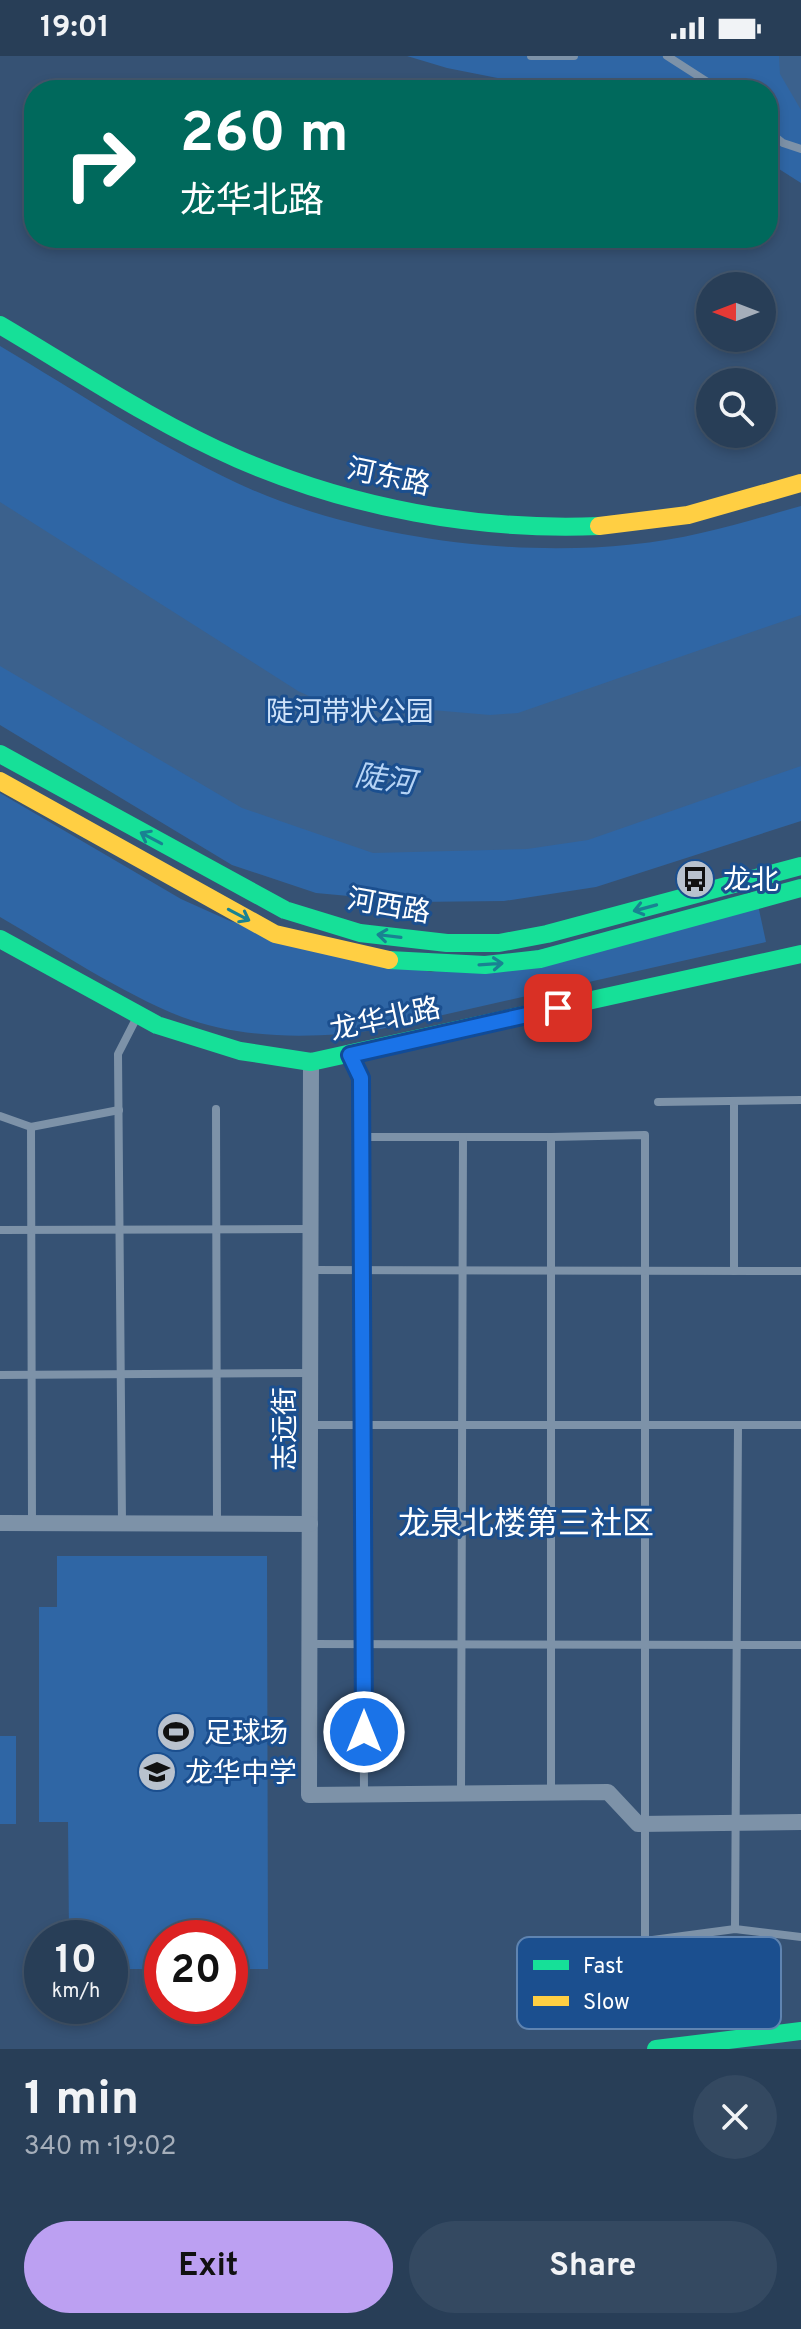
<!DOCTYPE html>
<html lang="en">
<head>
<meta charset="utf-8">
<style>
	:root { --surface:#283e57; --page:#344961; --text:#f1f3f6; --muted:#a5aeba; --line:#44576d; --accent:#bca0f2 }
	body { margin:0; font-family:Overpass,"Noto Sans SC",sans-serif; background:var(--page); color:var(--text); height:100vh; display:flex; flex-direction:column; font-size:30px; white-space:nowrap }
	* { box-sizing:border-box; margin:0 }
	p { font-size:26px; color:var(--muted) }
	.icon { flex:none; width:44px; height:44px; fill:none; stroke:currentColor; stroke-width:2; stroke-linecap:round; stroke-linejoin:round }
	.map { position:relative; height:1993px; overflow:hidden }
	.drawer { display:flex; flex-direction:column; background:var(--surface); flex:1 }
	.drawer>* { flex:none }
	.top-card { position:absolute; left:24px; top:24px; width:754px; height:168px; border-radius:32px; box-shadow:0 4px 12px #0003,0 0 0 2px var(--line); background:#00695c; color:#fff; overflow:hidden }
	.needle { width:52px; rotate:270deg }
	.controls { position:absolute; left:696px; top:216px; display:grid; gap:16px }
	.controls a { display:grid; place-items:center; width:80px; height:80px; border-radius:50%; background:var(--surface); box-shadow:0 4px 12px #0003,0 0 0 2px var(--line); font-size:40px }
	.speed { position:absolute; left:24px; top:1864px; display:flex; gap:16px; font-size:40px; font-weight:700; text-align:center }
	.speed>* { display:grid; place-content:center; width:104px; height:104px; border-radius:50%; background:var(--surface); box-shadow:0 4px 12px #0003,0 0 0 2px var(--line); line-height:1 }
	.speed small { font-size:20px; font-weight:400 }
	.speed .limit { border:12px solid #d22; background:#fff; color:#111 }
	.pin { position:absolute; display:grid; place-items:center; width:68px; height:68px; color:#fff; margin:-34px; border-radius:16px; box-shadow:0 4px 12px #0006 }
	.me { position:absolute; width:88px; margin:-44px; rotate:0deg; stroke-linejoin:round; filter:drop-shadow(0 0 6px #0008) }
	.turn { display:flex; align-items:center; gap:28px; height:168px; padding:0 24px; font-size:36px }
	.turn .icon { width:104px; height:104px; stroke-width:2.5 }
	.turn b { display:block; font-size:56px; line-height:68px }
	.round { display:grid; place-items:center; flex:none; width:84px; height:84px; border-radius:42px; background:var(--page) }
	.summary { display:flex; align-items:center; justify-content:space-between; height:136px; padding:0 24px }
	h1 { font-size:48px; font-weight:700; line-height:60px }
	.primary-button { display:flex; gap:16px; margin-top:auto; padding:16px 24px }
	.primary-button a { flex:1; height:92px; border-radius:48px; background:var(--accent); color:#111; font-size:32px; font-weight:700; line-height:92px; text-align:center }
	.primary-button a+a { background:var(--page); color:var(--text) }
	.status { display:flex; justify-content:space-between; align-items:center; height:56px; padding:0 40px; background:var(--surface); direction:ltr }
	.status svg { height:22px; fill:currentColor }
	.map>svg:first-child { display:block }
	.green { fill:#2f66a5 }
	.water { fill:#3b618d }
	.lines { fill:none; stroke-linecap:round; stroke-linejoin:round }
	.lane { stroke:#7d92a8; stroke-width:8 }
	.street { stroke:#7d92a8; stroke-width:16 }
	.fast { stroke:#16e098; stroke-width:18 }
	.slow { stroke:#ffcf43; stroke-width:18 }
	.oneway { stroke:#198292 }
	.route-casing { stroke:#114b97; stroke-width:20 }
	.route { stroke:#1a73e8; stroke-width:14 }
	.labels { text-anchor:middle; stroke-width:6; stroke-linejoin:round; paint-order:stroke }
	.street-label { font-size:28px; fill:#fff; stroke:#1b4f8f }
	.park-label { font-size:28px; fill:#cfe3fa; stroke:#1b4f8f }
	.poi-label { font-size:28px; fill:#fff; stroke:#1b4f8f; text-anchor:start }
	.water-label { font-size:30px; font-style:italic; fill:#b5d3f5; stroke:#1b4f8f }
	.quarter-label { font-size:32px; fill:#fff; stroke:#1b4f8f }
	.key { fill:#1b4f8f; stroke:#5f84b1; stroke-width:2 }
	.key-label { font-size:22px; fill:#fff }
</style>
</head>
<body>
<div class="status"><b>19:01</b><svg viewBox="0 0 49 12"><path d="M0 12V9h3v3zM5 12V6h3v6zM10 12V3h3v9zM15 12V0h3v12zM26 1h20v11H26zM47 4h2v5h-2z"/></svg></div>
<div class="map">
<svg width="801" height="1993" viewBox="0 0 801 1993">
	<rect width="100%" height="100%" fill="#365274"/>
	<g class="green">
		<path d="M407 0H801V127L768 106V34H558L447 12Z"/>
		<path d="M0 290C78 336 154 388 237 427 368 488 560 510 701 477 735 470 768 459 801 450V765L596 831 504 845 414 846 316 837 232 809 0 669Z"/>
		<path d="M0 737 181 843 230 865 431 916 758 849 766 886 381 973C318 983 244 984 182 961 119 936 59 895 0 861Z"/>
		<path d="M57 1500H267L268 1913H230V1882H162V1913H110V1882H69L68 1766H39V1551H57Z"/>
		<rect x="0" y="1680" width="16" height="88"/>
	</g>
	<g class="water">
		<path d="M779 0H801V54L780 18Z"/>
		<path d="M0 446 298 635 333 651H397L490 659 518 657 801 559V710L588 784 527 793 373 797 242 752 0 610Z"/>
	</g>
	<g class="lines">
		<g class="lane">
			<path d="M531 0H574"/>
			<path d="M667 0 720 34"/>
			<path d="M768 75 783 87 801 93"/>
			<path d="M350 999 361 1022 364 1738"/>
			<path d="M734 1045V1215"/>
			<path d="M658 1046 801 1044"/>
			<path d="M216 1053 217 1467"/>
			<path d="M0 1060 31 1071 119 1054"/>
			<path d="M31 1071 32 1467"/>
			<path d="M362 1081H551V1736"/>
			<path d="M551 1081 645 1079V1885L735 1873 801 1881"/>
			<path d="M0 1174 310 1173"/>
			<path d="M311 1214 801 1215"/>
			<path d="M0 1319 310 1317"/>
			<path d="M311 1369H801"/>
			<path d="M122 1467 118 998 137 961"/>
			<path d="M310 1588 801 1589"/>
			<path d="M461 1738 463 1081"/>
			<path d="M735 1873 738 1369"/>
		</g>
		<g class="street">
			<path d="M311 1006 309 1739 608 1736 638 1768 801 1766"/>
			<path d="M0 1467 310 1468"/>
		</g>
		<g class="fast">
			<path d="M0 269C78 315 155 367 238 403 352 452 476 475 599 470"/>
			<path d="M0 698 285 854 360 877 447 887H499L547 878 801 810"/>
			<path d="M0 883 157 969 240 995 311 1006 801 898"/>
			<path d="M389 904 485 909 540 903 801 832"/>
			<path d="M656 1993 801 1975"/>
		</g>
		<g class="slow">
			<path d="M599 470 688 459 801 427"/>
			<path d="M0 725 275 878 389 904"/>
		</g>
	</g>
	<defs><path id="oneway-shaft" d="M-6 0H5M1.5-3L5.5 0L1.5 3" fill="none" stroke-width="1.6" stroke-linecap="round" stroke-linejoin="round" transform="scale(2)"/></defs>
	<g class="oneway">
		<use href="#oneway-shaft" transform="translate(151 782) rotate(-152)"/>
		<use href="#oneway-shaft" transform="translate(645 852) rotate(165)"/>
		<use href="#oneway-shaft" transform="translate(239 859) rotate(28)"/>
		<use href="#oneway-shaft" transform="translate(389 880) rotate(-173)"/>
		<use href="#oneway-shaft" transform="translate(491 908) rotate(-4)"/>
	</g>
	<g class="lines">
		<defs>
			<path id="route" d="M364 1676 361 1022 350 999 558 952"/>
		</defs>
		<use href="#route" class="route-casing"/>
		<use href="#route" class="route"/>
	</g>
	<defs>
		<symbol id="bus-disc" viewBox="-11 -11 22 22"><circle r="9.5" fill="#b9c2ce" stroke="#1b4f8f"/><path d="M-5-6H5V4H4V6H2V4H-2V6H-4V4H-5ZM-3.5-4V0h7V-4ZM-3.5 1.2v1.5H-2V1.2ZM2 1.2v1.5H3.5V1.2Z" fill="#111"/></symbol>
		<symbol id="stadium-disc" viewBox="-11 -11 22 22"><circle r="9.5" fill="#b9c2ce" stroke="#1b4f8f"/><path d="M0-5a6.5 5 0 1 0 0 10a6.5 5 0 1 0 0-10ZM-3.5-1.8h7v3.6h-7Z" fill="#111"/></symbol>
		<symbol id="school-disc" viewBox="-11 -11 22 22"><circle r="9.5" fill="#b9c2ce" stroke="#1b4f8f"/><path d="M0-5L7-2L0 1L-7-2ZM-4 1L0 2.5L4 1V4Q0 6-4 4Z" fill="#111"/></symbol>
	</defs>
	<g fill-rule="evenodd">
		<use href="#bus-disc" x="673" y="801" width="44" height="44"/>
		<use href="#stadium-disc" x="154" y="1654" width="44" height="44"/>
		<use href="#school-disc" x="135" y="1694" width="44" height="44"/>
	</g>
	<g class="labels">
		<g class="street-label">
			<text transform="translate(389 420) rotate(12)" y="10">河东路</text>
			<text transform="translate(389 849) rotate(10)" y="10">河西路</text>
			<text transform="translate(385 962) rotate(-12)" y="10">龙华北路</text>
			<text transform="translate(284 1373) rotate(-90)" y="10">志远街</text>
		</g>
		<g class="park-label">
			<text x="350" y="665">陡河带状公园</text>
		</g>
		<g class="poi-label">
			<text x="723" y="833">龙北</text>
			<text x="204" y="1686">足球场</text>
			<text x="185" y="1726">龙华中学</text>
		</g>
		<g class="water-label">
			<text transform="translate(385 723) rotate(8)" y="10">陡河</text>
		</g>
		<g class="quarter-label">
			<text x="526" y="1478">龙泉北楼第三社区</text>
		</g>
	</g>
	<rect x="517" y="1881" width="264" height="92" rx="12" class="key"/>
	<rect x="533" y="1904" width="36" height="10" fill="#16e098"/>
	<rect x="533" y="1940" width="36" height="10" fill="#ffcf43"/>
	<g class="key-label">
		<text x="583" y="1917">Fast</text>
		<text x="583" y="1953">Slow</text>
	</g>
</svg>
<div class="controls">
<a><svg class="needle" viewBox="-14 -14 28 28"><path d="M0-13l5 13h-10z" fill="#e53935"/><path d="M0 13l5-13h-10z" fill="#a5aeba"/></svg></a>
<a><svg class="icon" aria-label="search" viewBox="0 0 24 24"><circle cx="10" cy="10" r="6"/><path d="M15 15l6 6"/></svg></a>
</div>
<div class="speed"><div>10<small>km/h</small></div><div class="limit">20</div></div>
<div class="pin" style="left:558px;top:952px;background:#d93025"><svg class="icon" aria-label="arrive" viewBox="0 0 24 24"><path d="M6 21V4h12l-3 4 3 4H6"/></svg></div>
<svg class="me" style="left:364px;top:1676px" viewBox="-20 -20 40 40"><circle r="17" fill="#1a73e8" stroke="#fff" stroke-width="3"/><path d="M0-11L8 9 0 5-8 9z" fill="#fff"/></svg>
<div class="top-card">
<div class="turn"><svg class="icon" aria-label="right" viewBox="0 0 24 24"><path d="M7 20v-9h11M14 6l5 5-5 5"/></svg><div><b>260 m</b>龙华北路</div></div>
</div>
</div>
<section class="drawer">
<div class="summary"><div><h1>1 min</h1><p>340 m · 19:02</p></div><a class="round"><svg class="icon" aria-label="close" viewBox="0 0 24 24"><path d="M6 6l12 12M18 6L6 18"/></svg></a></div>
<div class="primary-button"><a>Exit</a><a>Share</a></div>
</section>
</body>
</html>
